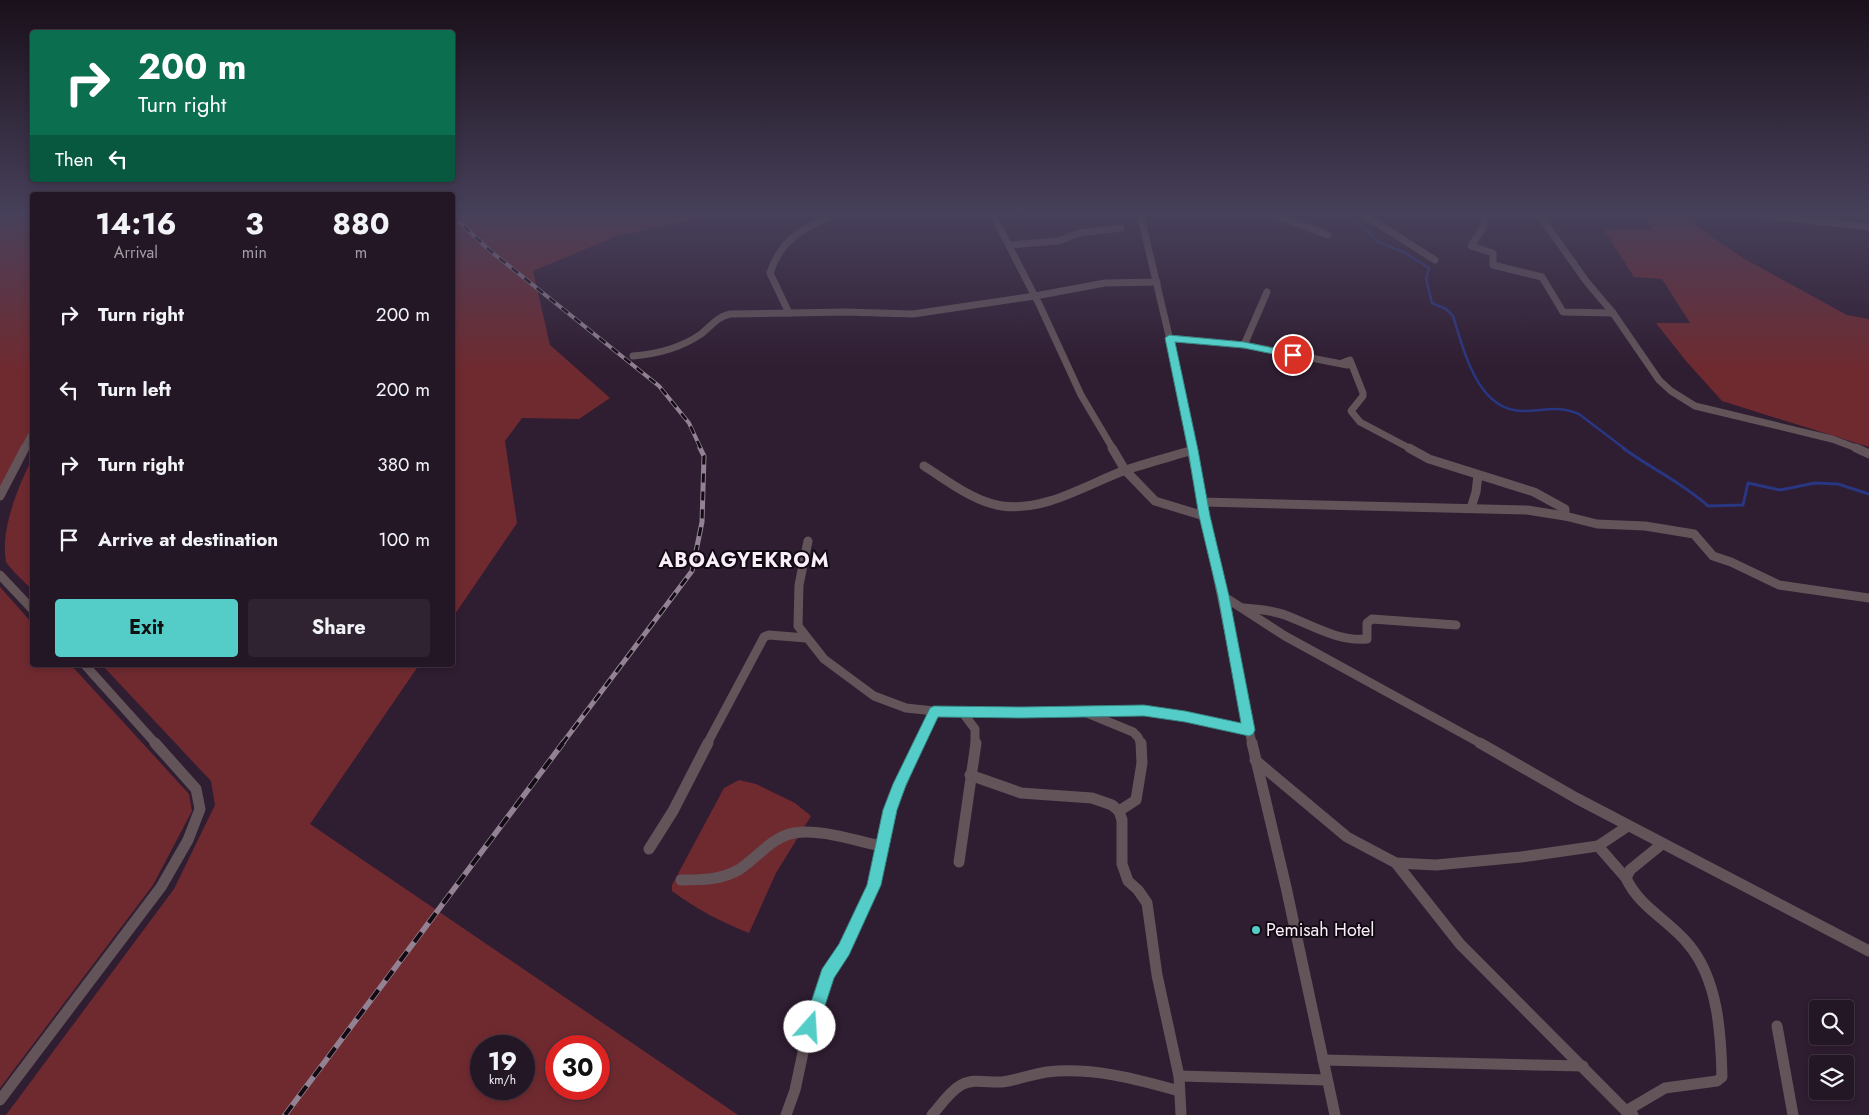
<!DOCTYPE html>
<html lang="en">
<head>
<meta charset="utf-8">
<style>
	:root { --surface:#231625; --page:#2f2332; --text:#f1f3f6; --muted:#a39fa7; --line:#403542; --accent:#54cdc8 }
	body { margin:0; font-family:Jost,sans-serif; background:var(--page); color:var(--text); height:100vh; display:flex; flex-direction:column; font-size:19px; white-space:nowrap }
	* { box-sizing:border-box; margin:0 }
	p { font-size:16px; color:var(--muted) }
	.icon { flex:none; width:28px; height:28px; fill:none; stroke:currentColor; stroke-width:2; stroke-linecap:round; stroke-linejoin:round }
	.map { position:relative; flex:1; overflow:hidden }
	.drawer { position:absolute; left:30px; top:192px; width:425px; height:475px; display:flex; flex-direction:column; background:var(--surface); border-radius:5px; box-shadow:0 2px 8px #0003,0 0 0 1px var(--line) }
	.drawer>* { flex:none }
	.hud { position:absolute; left:30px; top:30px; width:425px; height:152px; border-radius:5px; box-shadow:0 2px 8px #0003,0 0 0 1px var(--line); background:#0b6e4f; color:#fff; overflow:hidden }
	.controls { position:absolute; left:1809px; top:1000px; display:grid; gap:10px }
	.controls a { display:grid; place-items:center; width:45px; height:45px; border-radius:5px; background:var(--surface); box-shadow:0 2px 8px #0003,0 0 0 1px var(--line); font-size:25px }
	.speed { position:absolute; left:470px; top:1035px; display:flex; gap:10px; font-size:25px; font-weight:700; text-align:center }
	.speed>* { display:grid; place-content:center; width:65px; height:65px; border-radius:50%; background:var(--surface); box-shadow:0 2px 8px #0003,0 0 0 1px var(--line); line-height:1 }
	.speed small { font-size:12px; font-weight:400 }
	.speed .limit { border:8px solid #d22; background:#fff; color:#111 }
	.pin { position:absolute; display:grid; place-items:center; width:42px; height:42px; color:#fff; margin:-21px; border:2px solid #fff; border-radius:50%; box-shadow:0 1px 5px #0007 }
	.me { position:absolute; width:55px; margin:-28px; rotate:19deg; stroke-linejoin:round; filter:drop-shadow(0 0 4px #0008) }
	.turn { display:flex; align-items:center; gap:18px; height:105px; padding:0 25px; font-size:22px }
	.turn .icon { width:65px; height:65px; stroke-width:2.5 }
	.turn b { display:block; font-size:35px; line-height:42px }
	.then { display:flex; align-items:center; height:48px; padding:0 25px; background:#0003; gap:10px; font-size:19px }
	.eta { display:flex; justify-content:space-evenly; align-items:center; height:85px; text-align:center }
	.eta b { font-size:30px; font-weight:700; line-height:35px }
	.button { display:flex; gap:10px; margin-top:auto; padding:10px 25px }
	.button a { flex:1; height:58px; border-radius:5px; background:var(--accent); color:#111; font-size:20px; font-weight:700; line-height:58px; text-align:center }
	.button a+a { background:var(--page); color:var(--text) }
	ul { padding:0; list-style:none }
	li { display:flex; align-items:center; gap:15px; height:75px; padding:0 25px }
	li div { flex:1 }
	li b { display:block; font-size:19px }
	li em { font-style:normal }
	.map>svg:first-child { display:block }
	.green { fill:#6f2a30; fill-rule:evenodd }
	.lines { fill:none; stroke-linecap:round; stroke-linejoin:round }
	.stream-far1 { stroke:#293682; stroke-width:2.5 }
	.stream { stroke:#293682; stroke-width:3 }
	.minor-far2 { stroke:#625459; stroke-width:7 }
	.minor-far1 { stroke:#625459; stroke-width:9 }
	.minor { stroke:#625459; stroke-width:11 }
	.rail-far2-casing { stroke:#928293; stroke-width:4 }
	.rail-far1-casing { stroke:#928293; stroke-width:5 }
	.rail-casing { stroke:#928293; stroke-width:5.5 }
	.rail-far2 { stroke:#130b13; stroke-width:2.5; stroke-dasharray:8; stroke-linecap:butt }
	.rail-far1 { stroke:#130b13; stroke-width:3; stroke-dasharray:9; stroke-linecap:butt }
	.rail { stroke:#130b13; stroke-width:4; stroke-dasharray:12; stroke-linecap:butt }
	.route { fill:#54cdc8; stroke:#378582 }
	.poi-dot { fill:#54cdc8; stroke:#130b13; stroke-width:2 }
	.labels { text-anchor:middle; stroke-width:4; stroke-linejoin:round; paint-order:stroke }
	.near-poi-label { font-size:18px; fill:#fbeefb; stroke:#130b13; text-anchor:start }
	.district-label { font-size:20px; font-weight:bold; letter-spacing:1px; fill:#fbeefb; stroke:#130b13 }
</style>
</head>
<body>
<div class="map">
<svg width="1869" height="1115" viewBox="0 0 1869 1115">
	<rect width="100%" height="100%" fill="#2f1d31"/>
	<g class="green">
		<path d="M0 213H32V427L0 489Z"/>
		<path d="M453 213H722L617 236 533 271 550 345 610 398 579 419 522 418 505 441 517 523 453 617Z"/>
		<path d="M1642 213H1677L1743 258 1847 315 1869 319V447L1722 401 1686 361 1656 323H1690L1662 279 1634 277 1604 230 1652 229Z"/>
		<path d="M32 459V590C24 581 13 572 6 562 0 530 18 487 32 459Z"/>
		<path d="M0 587 32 623V665H71L189 794 192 811 153 885 0 1088Z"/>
		<path d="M102 665H419L310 824 738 1115H6L174 889 215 805 211 781ZM524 1046V1089H481V1046ZM599 1046V1089H556V1046Z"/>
		<path d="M739 780 756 784 795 803 811 816 776 873 749 933C721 922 696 909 672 891V885L724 788Z"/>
	</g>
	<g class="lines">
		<path class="stream-far1" d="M1341 213 1369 232 1377 241 1405 253 1429 268 1426 279 1432 303 1446 309 1453 316C1464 350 1477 411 1523 411 1544 411 1559 405 1579 414L1625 449"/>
		<path class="stream" d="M1623 448C1650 468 1683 483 1708 506L1743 505 1748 483 1780 490 1815 483 1838 484 1869 494"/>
		<g class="minor-far2">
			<path d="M992 213 1040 306 1081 395 1113 449"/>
			<path d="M1140 213 1178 374 1192 449"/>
			<path d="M1270 213 1328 235"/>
			<path d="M1361 213 1435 260"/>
			<path d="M1485 213 1483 228 1471 246 1493 253V265L1542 277 1563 312 1613 313"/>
			<path d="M1538 213 1586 281 1613 313 1659 380 1671 391 1695 406 1832 439 1859 449"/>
			<path d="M1742 213 1869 227"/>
			<path d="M1009 245 1059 241 1079 233 1121 228"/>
			<path d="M789 313 770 273C781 238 806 227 837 213"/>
			<path d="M1169 338 1244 345 1347 365"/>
			<path d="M1244 345 1267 292"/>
			<path d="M633 356C657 354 681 348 701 334 711 326 717 317 730 314L846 312 913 314 1035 296 1105 283 1157 282"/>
			<path d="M1342 363 1350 360 1363 393V396L1351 411 1360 422 1411 449"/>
			<path d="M24 449 32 434"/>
		</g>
		<g class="minor-far1">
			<path d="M1112 448 1125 470 1155 501 1204 516"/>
			<path d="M1191 448 1252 744"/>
			<path d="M1409 448 1429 459 1534 492 1565 509V516L1597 524 1645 526 1694 534 1713 556 1731 562 1779 585 1869 598"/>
			<path d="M1856 448 1869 454"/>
			<path d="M924 466C948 481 974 502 1002 506 1044 512 1086 485 1123 471 1146 463 1170 457 1193 450"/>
			<path d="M0 496 25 448"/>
			<path d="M1202 502 1527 510 1565 516"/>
			<path d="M1471 508 1476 492 1478 475"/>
			<path d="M808 541 799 585 798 626 824 659 874 696 906 708 934 711 1021 713 1144 710 1185 716 1249 730"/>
			<path d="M0 575 32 609"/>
			<path d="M1223 596 1285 636 1482 744"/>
			<path d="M1243 608C1257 609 1272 610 1285 615 1312 625 1338 642 1367 639V623L1372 619 1456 625"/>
			<path d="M85 665 156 744"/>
			<path d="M963 713 975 729V744"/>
			<path d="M1087 713 1133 732 1138 737 1141 744"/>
			<path d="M707 744 764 637 769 635 806 638"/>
			<path d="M918 744 934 711"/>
		</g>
		<g class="minor">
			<path d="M1252 743 1286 887 1335 1115"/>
			<path d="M1480 743 1576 798 1869 951"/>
			<path d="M1255 760 1347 837 1396 863 1460 944 1626 1111 1633 1115"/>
			<path d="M970 775 1021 793 1092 798 1112 805 1119 811 1122 820V864L1128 881 1138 890 1147 903 1157 975 1179 1076 1181 1115"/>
			<path d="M1119 811 1136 800 1142 763 1141 743"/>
			<path d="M1598 846 1626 878"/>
			<path d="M649 849 673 811 708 743"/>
			<path d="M959 862 976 743"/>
			<path d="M1396 863 1436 865 1521 857 1598 846 1628 826"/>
			<path d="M681 880C702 880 722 880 740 869 758 857 772 837 794 833 819 828 856 841 881 846"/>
			<path d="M1777 1026 1793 1115"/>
			<path d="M1323 1060 1583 1066"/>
			<path d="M1179 1076 1327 1080"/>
			<path d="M0 1100 161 887 188 840 200 809 196 789 155 743"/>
			<path d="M786 1115 795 1090 805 1043 828 974 844 949 874 885 890 810 919 743"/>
			<path d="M932 1115C941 1105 949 1092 961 1085 974 1078 988 1083 1002 1082 1018 1080 1032 1074 1047 1072 1092 1067 1137 1079 1179 1091"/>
			<path d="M1628 1115 1626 1111 1665 1088 1717 1081 1722 1077C1721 1033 1718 980 1689 945 1670 921 1639 907 1626 878L1630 870 1662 844"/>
		</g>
		<defs>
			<path id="rail-far2" d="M452 215 488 249 659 386 689 423 701 449"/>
			<path id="rail-far1" d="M562 744 692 571 702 522 704 456 700 448"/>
			<path id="rail" d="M285 1115 563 743"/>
		</defs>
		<use href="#rail-far2" class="rail-far2-casing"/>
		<use href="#rail-far1" class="rail-far1-casing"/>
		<use href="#rail" class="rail-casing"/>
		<use href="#rail-far2" class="rail-far2"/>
		<use href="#rail-far1" class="rail-far1"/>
		<use href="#rail" class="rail"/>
	</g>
	<linearGradient id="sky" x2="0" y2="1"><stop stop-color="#1a101b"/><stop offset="0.58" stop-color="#47405a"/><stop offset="1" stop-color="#47405a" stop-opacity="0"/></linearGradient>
	<rect width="1869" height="369" fill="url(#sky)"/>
	<path class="route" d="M1169 335 1244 342 1293 352 1298 355 1293 358 1244 348 1175 342 1198 450 1210 516 1229 596 1255 730 1253 734 1249 736 1185 722 1144 716 1022 718 938 717 906 785 897 810 881 885 849 955 834 978 816 1033 810 1035 805 1033 803 1027 822 969 839 944 867 885 883 810 893 784 930 708 934 706 1022 707 1144 705 1185 711 1241 723 1218 596 1199 516 1188 450 1165 338Z"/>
	<circle class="poi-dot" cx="1256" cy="930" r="5"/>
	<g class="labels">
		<g class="near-poi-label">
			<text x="1266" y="936">Pemisah Hotel</text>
		</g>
		<g class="district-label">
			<text x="744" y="567">ABOAGYEKROM</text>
		</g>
	</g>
</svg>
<div class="controls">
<a><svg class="icon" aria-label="search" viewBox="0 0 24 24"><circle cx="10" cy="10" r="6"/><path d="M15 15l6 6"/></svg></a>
<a><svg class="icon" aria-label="layers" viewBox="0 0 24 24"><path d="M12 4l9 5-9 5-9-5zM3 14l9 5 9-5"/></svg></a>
</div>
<div class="speed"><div>19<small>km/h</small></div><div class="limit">30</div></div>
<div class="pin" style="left:1293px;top:355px;background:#d93025"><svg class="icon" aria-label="arrive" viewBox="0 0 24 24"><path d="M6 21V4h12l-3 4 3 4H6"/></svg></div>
<svg class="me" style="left:810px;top:1027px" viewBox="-20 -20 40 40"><circle r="19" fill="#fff"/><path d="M0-13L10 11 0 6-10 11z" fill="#54cdc8"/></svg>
<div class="hud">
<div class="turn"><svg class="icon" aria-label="right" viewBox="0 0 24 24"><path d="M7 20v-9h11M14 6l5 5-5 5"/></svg><div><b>200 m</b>Turn right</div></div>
<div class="then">Then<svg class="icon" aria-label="left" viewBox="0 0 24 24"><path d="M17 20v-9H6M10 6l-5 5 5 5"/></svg></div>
</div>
<section class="drawer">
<div class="eta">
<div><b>14:16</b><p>Arrival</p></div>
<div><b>3</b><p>min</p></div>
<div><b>880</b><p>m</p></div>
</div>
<ul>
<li><svg class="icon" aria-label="right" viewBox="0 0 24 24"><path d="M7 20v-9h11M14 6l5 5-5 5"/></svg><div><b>Turn right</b></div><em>200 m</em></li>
<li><svg class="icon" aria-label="left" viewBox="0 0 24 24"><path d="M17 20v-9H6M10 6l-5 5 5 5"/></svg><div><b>Turn left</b></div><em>200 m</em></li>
<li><svg class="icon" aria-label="right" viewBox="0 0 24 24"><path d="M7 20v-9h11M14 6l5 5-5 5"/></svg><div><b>Turn right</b></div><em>380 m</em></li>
<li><svg class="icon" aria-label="arrive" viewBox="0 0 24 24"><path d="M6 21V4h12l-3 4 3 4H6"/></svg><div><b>Arrive at destination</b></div><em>100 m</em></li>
</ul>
<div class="button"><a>Exit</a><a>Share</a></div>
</section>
</div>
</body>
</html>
